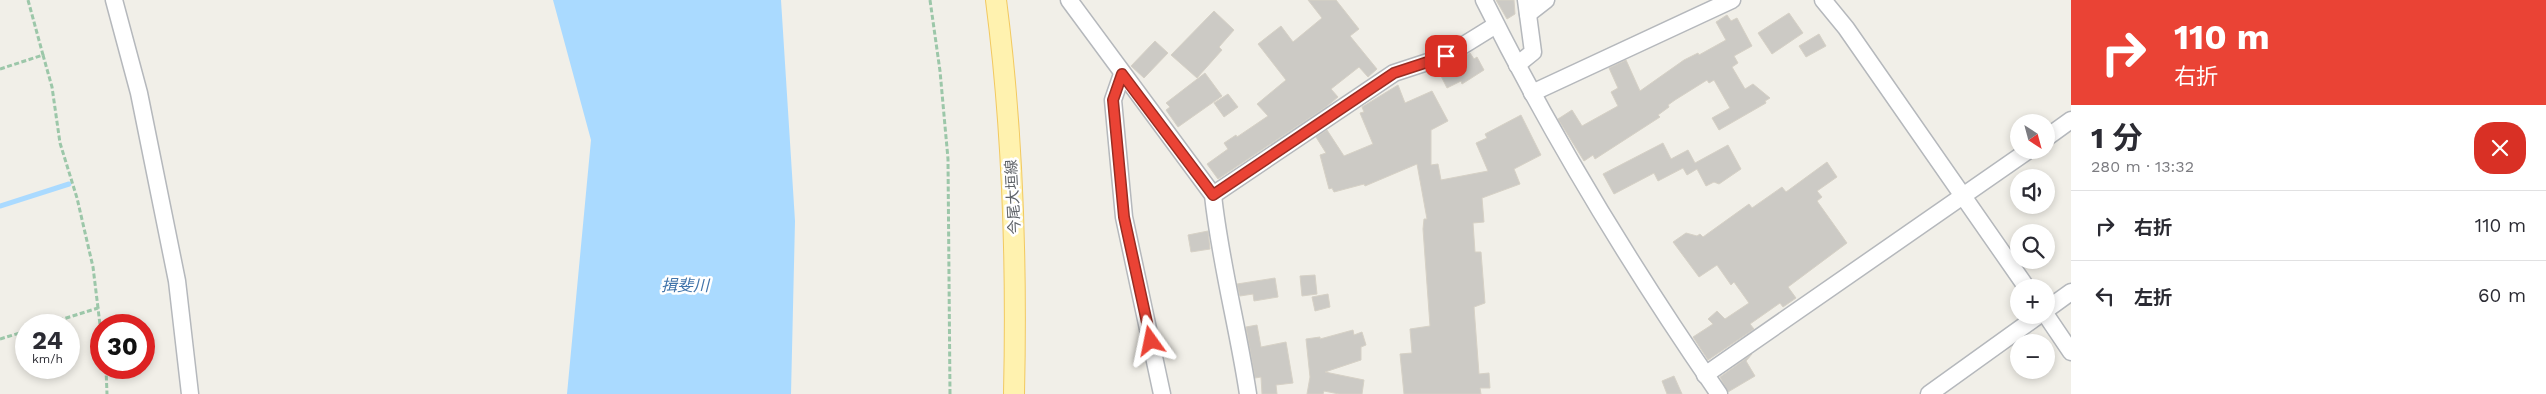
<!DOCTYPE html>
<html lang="ja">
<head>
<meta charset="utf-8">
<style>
	:root { --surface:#fff; --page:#f7f7f7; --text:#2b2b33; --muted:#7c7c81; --line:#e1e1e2 }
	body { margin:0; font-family:"Work Sans","Noto Sans JP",sans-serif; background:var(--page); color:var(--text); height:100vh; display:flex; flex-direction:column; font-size:19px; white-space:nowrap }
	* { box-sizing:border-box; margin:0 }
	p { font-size:16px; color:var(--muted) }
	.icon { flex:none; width:28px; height:28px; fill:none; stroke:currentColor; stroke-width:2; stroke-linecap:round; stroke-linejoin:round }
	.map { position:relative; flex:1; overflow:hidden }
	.sheet { display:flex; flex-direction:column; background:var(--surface); width:475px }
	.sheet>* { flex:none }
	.top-card { background:#ea4335; color:#fff; overflow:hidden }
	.needle { width:32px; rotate:144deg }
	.fabs { position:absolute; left:2010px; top:114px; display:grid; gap:10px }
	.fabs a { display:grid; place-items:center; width:45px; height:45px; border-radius:50%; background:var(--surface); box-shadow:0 2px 8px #0003; font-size:25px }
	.speed { position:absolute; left:15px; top:314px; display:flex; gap:10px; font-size:25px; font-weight:700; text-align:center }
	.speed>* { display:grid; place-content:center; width:65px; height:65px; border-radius:50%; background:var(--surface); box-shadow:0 2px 8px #0003; line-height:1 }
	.speed small { font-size:12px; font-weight:400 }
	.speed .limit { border:8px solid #d22; background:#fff; color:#111 }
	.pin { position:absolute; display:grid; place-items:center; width:42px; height:42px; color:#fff; margin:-21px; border-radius:10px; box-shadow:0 2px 8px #0006 }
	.me { position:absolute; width:55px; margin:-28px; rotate:348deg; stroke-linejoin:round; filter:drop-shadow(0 0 4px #0008) }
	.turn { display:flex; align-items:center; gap:18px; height:105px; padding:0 20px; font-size:22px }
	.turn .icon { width:65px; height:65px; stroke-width:2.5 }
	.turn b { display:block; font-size:35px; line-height:42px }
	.round { display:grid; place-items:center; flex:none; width:52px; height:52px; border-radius:20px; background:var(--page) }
	.headline { display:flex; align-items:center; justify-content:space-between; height:85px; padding:0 20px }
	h1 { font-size:30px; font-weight:700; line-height:38px }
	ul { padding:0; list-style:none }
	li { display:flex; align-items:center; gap:15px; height:70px; padding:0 20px; border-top:1px solid var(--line) }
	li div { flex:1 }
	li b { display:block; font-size:19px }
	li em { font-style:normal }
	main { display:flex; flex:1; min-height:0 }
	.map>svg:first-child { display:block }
	.water { fill:#aadaff }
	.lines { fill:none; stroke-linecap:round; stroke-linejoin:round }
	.stream { stroke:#aadaff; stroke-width:5 }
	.building { fill:#cccac5; stroke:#d6d1c6 }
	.minor-casing { stroke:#b5b8bc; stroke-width:19 }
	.major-casing { stroke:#f2c960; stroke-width:22 }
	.path { stroke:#9cc7a9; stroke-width:3; stroke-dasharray:5 2.5; stroke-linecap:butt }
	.minor { stroke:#fff; stroke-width:16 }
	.major { stroke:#fff2af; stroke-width:20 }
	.route-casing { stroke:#982c22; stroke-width:12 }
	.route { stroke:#ea4335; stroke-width:9 }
	.labels { text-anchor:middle; stroke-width:5; stroke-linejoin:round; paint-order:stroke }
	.street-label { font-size:15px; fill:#5f6368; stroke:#fff }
	.water-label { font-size:16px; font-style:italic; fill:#4174aa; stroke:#fff }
</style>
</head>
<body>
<main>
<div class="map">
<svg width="2071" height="394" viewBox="0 0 2071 394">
	<rect width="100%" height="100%" fill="#f1efe8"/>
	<path class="water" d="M553 0H781L795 221 791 394H567L591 140Z"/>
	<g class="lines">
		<path class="stream" d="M0 206 69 184"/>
	</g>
	<g class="building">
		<path d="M1308 0H1336L1359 29 1350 36 1377 69 1368 77 1359 67 1331 89 1338 97 1326 107 1218 179 1207 164 1228 149 1224 143 1236 135 1237 137 1268 116 1257 104 1286 80 1258 44 1281 26 1293 42 1322 18Z"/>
		<path d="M1496 0H1514L1515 14 1507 19Z"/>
		<path d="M1214 11 1234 30 1219 47 1222 50 1197 78 1171 55Z"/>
		<path d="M1789 13 1803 33 1772 54 1758 33Z"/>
		<path d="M1727 15 1731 21 1737 18 1752 46 1734 56 1738 63 1732 67 1745 89 1753 84 1770 98 1765 101 1766 103 1719 130 1712 118 1730 108 1714 80 1709 83 1707 80 1675 100 1668 105 1669 107 1658 115 1660 117 1595 159 1593 155 1584 161 1558 119 1572 110 1582 126 1618 106 1611 92 1618 88 1609 68 1626 60 1640 91 1684 60 1698 53 1699 55 1726 40 1716 22Z"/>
		<path d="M1819 34 1826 46 1806 57 1799 46Z"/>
		<path d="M1155 41 1168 53 1144 78 1131 66Z"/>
		<path d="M1470 53 1474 59 1477 57 1484 70 1462 84 1461 81 1447 88 1441 76 1460 66 1457 61Z"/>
		<path d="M1205 73 1222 96 1178 127 1166 110 1170 107 1166 103Z"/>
		<path d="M1398 85 1405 103 1432 91 1448 121 1431 130V165L1438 164 1441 180 1488 171 1476 143 1487 138 1485 134 1521 115 1541 155 1514 169 1520 184 1482 198 1484 222 1473 223 1475 252H1481L1485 303 1474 307 1479 374 1489 373 1490 388H1480L1481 394H1404L1400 354 1412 353 1410 329 1430 326 1423 229 1424 219H1427L1417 164 1365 186 1364 184 1334 192 1332 188 1329 189 1320 155 1326 153 1316 137 1327 130 1344 156 1373 144 1360 113 1364 112 1362 107Z"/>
		<path d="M1228 94 1238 107 1224 117 1214 103Z"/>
		<path d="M1663 143 1671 159 1688 150 1695 163 1728 145 1741 169 1719 184 1714 182 1706 186 1697 169 1687 175 1683 168 1658 181 1654 173 1614 194 1603 174Z"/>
		<path d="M1827 162 1837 177 1817 191 1822 197 1817 201 1847 243 1788 287 1796 298 1783 307 1780 303 1750 324 1754 329 1708 360 1693 337 1713 324 1708 319 1717 311 1725 319 1749 303 1734 282 1731 285 1717 265 1699 277 1673 242 1686 233 1697 236 1700 234 1703 237 1749 204 1752 208 1782 187 1786 192Z"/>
		<path d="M1208 231 1210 249 1191 252 1188 235Z"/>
		<path d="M1315 275 1317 294 1302 296 1300 276Z"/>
		<path d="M1275 278 1278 297 1254 301 1253 294 1240 296 1237 284Z"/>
		<path d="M1328 294 1330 307 1315 311 1312 297Z"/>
		<path d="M1257 325 1261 347 1286 342 1293 383 1276 385 1277 394H1262L1261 377 1255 378 1246 327Z"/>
		<path d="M1353 330 1354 335 1362 332 1366 345 1361 347V360L1325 372 1364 380 1362 394H1339L1324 391 1323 394H1307L1310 377 1306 339 1320 337V339Z"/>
		<path d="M1752 354 1746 361 1755 376 1728 392 1720 377Z"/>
		<path d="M1674 376 1682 394H1667L1662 381Z"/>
	</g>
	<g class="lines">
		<defs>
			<g id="minor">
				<path d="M114 0 139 93 177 281 190 394"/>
				<path d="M1069 0 1213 195C1220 262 1238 327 1248 394"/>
				<path d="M1484 0C1552 137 1632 268 1719 394"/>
				<path d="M1823 0 1846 28 2027 288"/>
				<path d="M1528 14 1546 0"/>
				<path d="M1517 65 1533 52 1526 0"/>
				<path d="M1122 74 1113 100 1124 217 1162 394"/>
				<path d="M1532 93 1732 0"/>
				<path d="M2046 138 2071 120"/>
				<path d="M1213 195 1394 73 1446 56 1496 25"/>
				<path d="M2046 310 2071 292"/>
				<path d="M2046 315 2071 352"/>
				<path d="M1705 375 2029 150"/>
				<path d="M1929 394 2039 315"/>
			</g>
			<path id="major" d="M996 0C1013 131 1017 262 1014 394"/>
		</defs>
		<use href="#minor" class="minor-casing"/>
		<use href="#major" class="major-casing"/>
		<g class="path">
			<path d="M28 0 43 55"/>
			<path d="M930 0 940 71 948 159 950 394"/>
			<path d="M0 69 43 55 52 87 60 143 77 198 93 267 98 308"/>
			<path d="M44 325 98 308 101 333"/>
			<path d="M0 339 26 331"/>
			<path d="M106 368 107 394"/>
		</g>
		<use href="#minor" class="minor"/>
		<use href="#major" class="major"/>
	</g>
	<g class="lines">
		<defs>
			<path id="route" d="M1151 341 1124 217 1113 100 1122 74 1213 195 1394 73 1446 56"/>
		</defs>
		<use href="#route" class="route-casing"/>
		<use href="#route" class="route"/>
	</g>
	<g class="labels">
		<g class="street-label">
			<text transform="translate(1013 197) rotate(-93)" y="5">今尾大垣線</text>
		</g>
		<g class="water-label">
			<text x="685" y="291">揖斐川</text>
		</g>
	</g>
</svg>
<div class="fabs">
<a><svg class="needle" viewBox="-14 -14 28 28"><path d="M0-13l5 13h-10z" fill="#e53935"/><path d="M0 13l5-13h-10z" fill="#7c7c81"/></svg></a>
<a><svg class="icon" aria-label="sound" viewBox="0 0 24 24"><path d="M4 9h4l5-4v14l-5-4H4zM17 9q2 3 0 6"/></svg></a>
<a><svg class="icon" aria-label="search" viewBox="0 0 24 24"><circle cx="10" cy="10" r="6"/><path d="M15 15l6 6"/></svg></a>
<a>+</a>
<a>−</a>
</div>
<div class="speed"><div>24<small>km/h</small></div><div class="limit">30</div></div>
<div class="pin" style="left:1446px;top:56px;background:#d93025"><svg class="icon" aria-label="arrive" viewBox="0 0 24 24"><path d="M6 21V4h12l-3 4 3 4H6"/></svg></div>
<svg class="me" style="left:1151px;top:341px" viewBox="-20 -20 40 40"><path d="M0-17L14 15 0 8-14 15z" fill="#ea4335" stroke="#fff" stroke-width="4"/></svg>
</div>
<section class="sheet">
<div class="top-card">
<div class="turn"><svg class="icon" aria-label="right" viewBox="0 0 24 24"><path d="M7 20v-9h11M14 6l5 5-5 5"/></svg><div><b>110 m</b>右折</div></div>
</div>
<div class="headline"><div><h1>1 分</h1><p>280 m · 13:32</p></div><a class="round" style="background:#d93025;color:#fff"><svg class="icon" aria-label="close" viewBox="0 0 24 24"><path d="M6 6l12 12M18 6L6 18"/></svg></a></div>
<ul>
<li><svg class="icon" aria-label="right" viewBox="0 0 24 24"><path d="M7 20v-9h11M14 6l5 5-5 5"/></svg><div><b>右折</b></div><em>110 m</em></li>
<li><svg class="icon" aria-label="left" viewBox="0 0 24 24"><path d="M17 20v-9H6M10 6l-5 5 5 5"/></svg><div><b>左折</b></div><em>60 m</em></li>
</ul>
</section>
</main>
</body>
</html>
